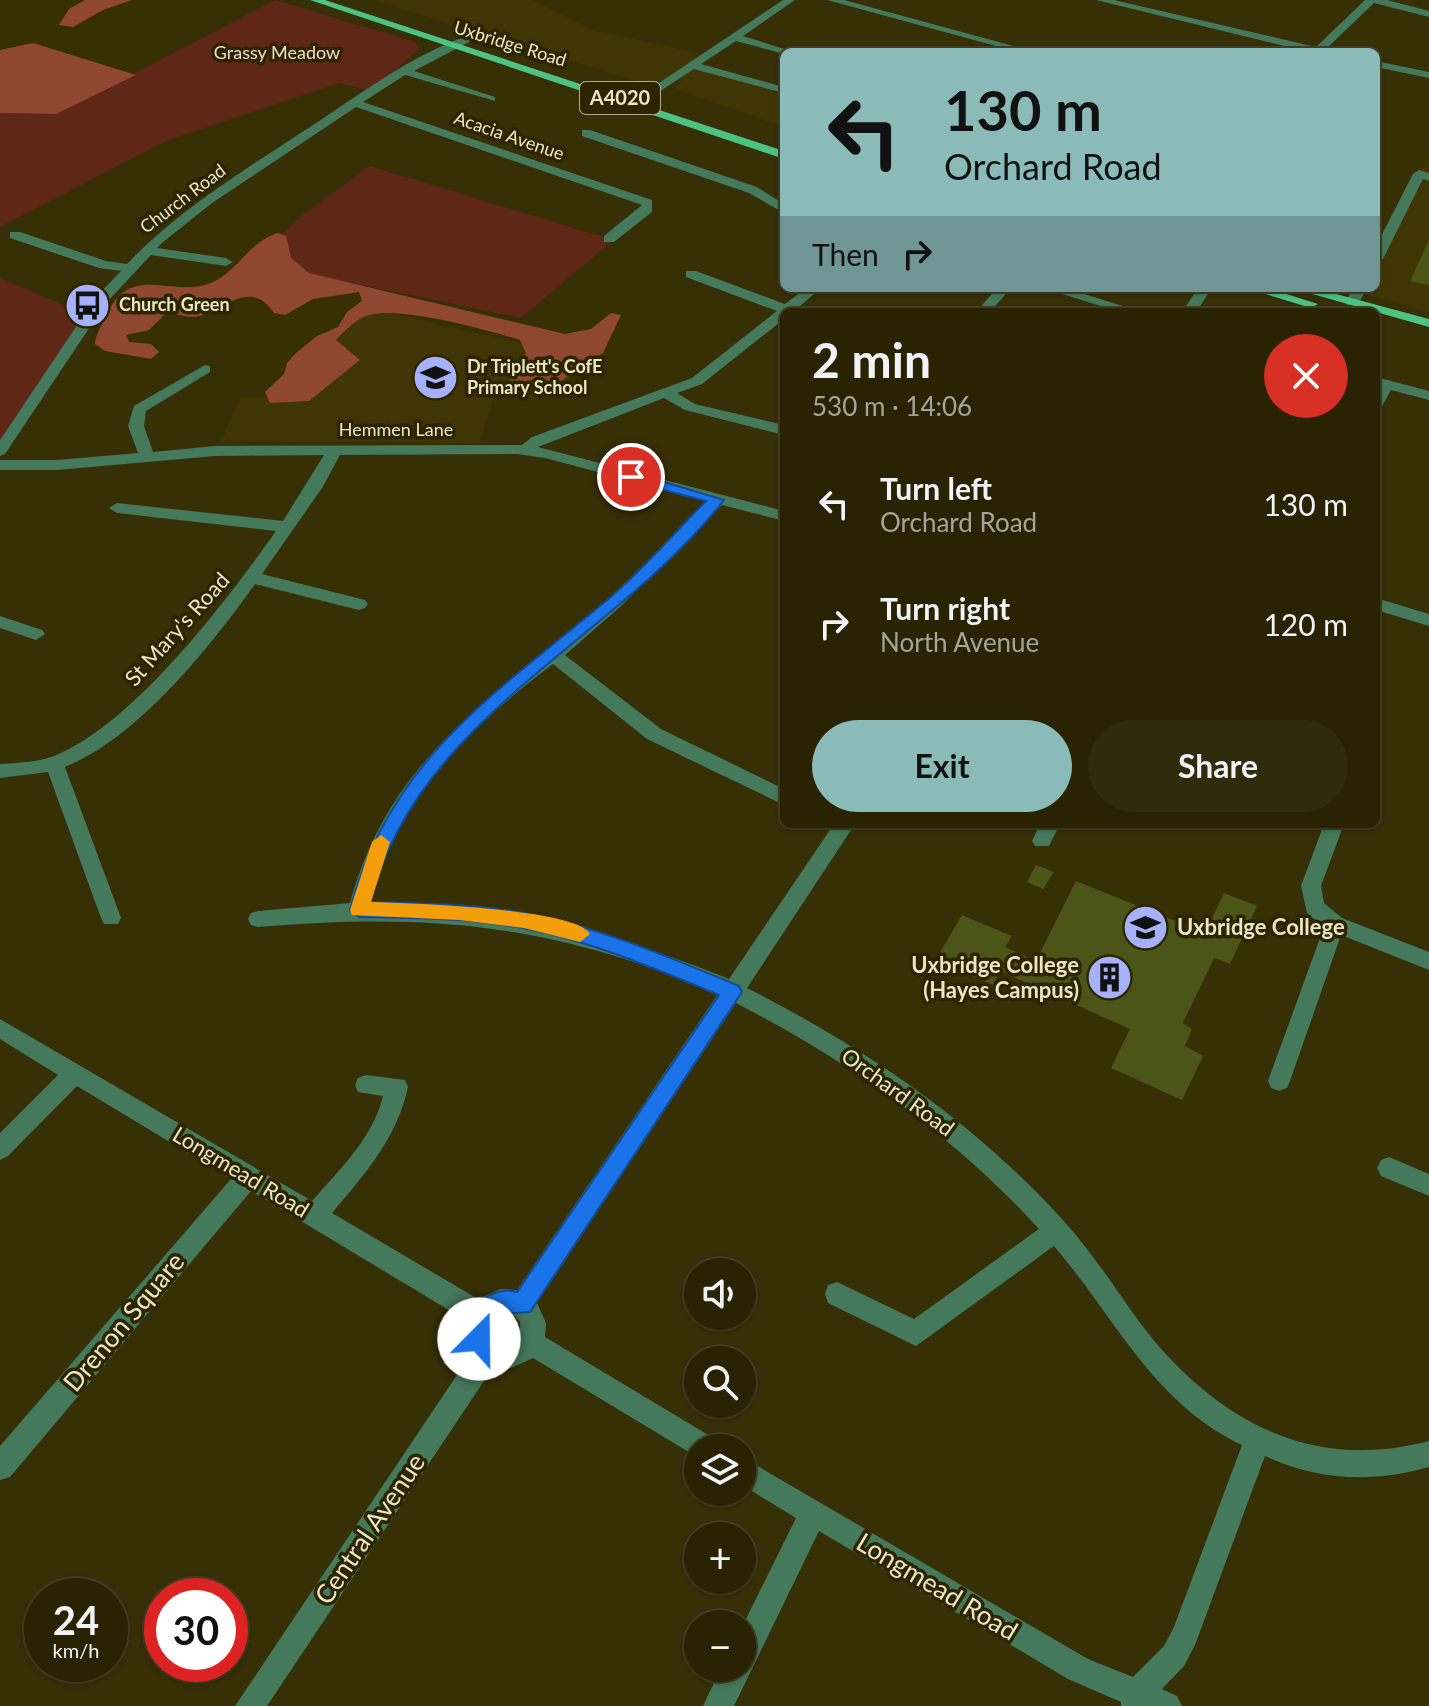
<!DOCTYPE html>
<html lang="en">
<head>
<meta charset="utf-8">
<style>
	:root { --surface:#292304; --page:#312b0e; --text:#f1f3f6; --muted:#a5a49a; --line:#454026; --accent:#8bbbb9 }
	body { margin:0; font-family:Lato,sans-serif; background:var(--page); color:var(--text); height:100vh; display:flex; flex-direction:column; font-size:30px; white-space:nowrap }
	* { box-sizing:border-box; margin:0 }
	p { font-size:26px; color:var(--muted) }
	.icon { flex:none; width:44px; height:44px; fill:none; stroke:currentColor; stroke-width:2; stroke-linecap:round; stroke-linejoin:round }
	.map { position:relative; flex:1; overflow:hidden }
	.panel { position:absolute; left:780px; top:308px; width:600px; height:520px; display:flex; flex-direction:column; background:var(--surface); border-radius:12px; box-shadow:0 2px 6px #0004,0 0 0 2px var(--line) }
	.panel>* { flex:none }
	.top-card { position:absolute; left:780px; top:48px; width:600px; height:244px; border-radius:12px; box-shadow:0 2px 6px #0004,0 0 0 2px var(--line); background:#8bbbb9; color:#111; overflow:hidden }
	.tools { position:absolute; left:684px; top:1258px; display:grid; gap:16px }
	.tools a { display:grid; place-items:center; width:72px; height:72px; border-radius:50%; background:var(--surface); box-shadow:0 2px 6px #0004,0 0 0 2px var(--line); font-size:40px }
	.speed { position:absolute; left:24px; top:1578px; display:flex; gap:16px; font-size:40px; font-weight:700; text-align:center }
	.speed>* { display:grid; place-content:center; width:104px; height:104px; border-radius:50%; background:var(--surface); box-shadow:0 2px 6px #0004,0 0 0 2px var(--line); line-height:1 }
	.speed small { font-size:20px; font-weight:400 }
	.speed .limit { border:12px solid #d22; background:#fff; color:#111 }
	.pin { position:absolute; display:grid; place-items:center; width:68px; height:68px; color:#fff; margin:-34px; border:4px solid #fff; border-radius:50%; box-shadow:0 2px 8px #0007 }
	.me { position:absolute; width:88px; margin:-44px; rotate:22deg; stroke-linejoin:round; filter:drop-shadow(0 0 6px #0008) }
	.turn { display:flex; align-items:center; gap:28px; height:168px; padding:0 32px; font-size:36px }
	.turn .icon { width:104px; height:104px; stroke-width:2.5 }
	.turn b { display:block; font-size:56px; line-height:68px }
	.then { display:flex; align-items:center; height:76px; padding:0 32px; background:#0003; gap:16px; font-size:30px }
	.round { display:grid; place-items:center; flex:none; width:84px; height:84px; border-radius:42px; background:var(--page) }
	.overview { display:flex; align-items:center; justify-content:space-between; height:136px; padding:0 32px }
	h1 { font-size:48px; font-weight:700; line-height:60px }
	.cta { display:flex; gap:16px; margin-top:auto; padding:16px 32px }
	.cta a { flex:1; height:92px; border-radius:48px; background:var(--accent); color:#111; font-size:32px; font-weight:700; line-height:92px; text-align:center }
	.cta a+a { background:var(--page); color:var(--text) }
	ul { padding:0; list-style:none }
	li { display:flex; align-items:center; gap:24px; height:120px; padding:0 32px }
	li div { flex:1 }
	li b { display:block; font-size:30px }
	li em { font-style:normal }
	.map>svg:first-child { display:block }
	.built { fill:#403605 }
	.green { fill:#5e2716 }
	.forest { fill:#904731 }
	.building { fill:#4c5518 }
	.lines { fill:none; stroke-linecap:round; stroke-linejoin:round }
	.minor { fill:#45795b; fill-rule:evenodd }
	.major { fill:#4cc385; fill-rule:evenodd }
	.route { fill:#1a73e8; stroke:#114b97; stroke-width:2 }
	.slow { fill:#f59e0b }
	.labels { text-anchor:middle; stroke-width:7; stroke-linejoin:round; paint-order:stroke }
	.far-street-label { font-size:18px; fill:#ebe5ca; stroke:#2d2500 }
	.far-park-label { font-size:18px; fill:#f1dad3; stroke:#2d2500 }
	.far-poi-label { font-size:18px; font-weight:bold; fill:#ebe5ca; stroke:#2d2500; text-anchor:start }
	.shield { fill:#2d2500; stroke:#b2ab8d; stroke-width:2 }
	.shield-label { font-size:20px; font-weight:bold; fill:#ebe5ca }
	.street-label { font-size:22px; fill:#ebe5ca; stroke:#2d2500 }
	.poi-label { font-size:22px; font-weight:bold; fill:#ebe5ca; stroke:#2d2500; text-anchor:start }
	.near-street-label { font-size:26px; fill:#ebe5ca; stroke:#2d2500 }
</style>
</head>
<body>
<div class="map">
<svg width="1429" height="1706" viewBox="0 0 1429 1706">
	<rect width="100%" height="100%" fill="#372f06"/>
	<g class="built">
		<path d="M373 0H533L592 30 708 55 652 86Z"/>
		<path d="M692 65 784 90V127L675 89Z"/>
		<path d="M1429 156V312L1343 288H1376V258Z"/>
		<path d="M369 308 585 358 556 396 494 397 479 443 221 441 241 398H281Z"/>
	</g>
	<g class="green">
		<path d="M275 0 415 42 419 49 372 92 339 83 166 141 0 227V113L56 114Z"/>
		<path d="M370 166 613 240 521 318 252 262 304 214Z"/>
		<path d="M0 278 91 317 0 454Z"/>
	</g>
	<g class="forest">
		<path d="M85 0H132L103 10 73 27 59 25 69 9Z"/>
		<path d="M33 43 136 75 56 114 0 113V50Z"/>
		<path d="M278 233 286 236 291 258 309 273 565 334 591 329 611 313 621 315 603 353 550 388 529 393 514 390 508 383 526 353 520 340C489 330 394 304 366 316 354 321 345 331 336 340L360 360 309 401 270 403 265 392 284 374 287 363 296 353 317 336 338 327 347 312 362 301 359 292 313 299 285 315 274 313C251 278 225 309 199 316 188 319 177 313 166 313L149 330 126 335 129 342 151 344 159 352 151 359 105 351 95 344C95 335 102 325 106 316 132 259 174 302 215 281 239 269 250 241 278 233Z"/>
	</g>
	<g class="building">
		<path d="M1429 240V285L1410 281Z"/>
		<path d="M1036 865 1054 872 1043 889 1027 882Z"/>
		<path d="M1076 881 1205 933 1224 893 1257 906 1230 964 1214 958 1183 1023 1192 1029 1185 1046 1203 1056 1182 1100 1111 1068 1130 1029 1000 971 993 985 935 961 962 915 1012 936 1005 947 1036 961Z"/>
	</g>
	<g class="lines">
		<g class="minor">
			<path d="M783 0H795L743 36 794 52 784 54 736 41 701 64 784 87V93L694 69 648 99 638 97Z"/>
			<path d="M827 0H844L1036 52H1018Z"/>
			<path d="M1096 0H1114L1316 47 1365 0H1387L1429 11V17L1374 3 1326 49 1328 52H1309Z"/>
			<path d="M467 36 471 37V41L414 71 495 97V101L405 75 363 102 652 200V212L614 242H604V236L642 205 356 107 212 203 163 242 157 248 226 258 233 262 226 266 151 255 106 303 5 454 0 456V440L96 297 121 271 99 268 10 238V232H20L106 261 127 264C179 209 248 168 313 125 362 93 412 55 467 36Z"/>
			<path d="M1376 61 1429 72V78L1376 67Z"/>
			<path d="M582 130H590L757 187 784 204V213L749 193 582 136Z"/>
			<path d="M1419 170 1429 173V181L1423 179 1383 259 1376 263V246L1413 174Z"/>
			<path d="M686 271H696L785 304 806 288H821L793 312H784V319L702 384 677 393 695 404 784 425V435L685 410 664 398 538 447 784 511V521L722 505 621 606 565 655 661 729 784 789V805L647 739 553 664C467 729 398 797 371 903 503 904 607 930 729 979L834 824H855L747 988C847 1039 940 1099 1021 1177 1046 1201 1070 1226 1090 1253 1115 1285 1136 1321 1163 1351 1236 1431 1322 1469 1429 1441V1467C1372 1483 1319 1481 1265 1456L1195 1645 1184 1666 1162 1689 1177 1696 1182 1706H1121V1702L1068 1679 819 1531 734 1706H703L721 1668H742V1627L796 1518 742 1485V1457L1088 1659 1133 1677 1164 1646 1174 1627 1242 1445C1153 1403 1115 1317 1054 1246L916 1346 828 1303 825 1294 828 1285 837 1282 914 1319 1039 1229C952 1134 850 1062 736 1003L537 1303 546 1323 545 1337 715 1439 719 1448H698L697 1457 533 1358 511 1368 494 1366 267 1706H235L473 1351 466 1333 467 1321 251 1191 10 1477 0 1480V1446L231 1179 77 1086 8 1156 0 1160V1133L58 1075 0 1039V1019L312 1201C339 1170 373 1138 383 1096L358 1092 355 1085 358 1078 366 1075 405 1080 408 1087C397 1138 365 1174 332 1213L478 1299 501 1289 517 1290 718 994C556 925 433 912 258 927L251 925 248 919 251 913 258 911 350 903C392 750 499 697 608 599 642 568 674 533 707 501L545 458 517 454 340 455 322 488 262 574 365 600 368 604 365 608 359 610 255 584C210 647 139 737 65 767L121 918 118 924H104L101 918 48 772 0 778V764C18 763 37 762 54 756 134 724 227 600 276 531L117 513 109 508 117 503 283 521 324 455 215 456 57 470H0V460H57L138 453 128 426 134 406 205 365 210 366V372L146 411 144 426 153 452 215 446 522 445 532 437 692 378 777 311 686 277ZM500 1313H512L520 1322V1334L512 1342H500L492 1334 491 1324Z"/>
			<path d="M997 288H1011L990 312H976Z"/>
			<path d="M1043 288H1065L1142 312H1120Z"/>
			<path d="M1198 288H1212L1196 312H1182Z"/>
			<path d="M1354 288H1368L1357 305H1347L1345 302Z"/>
			<path d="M1376 377 1429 391V400L1391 390 1381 408 1376 409Z"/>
			<path d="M1376 598 1429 614V626L1376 610Z"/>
			<path d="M0 616 42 630 45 634 36 640 0 628Z"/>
			<path d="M1040 824H1060L1049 846H1035L1032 841Z"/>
			<path d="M1324 824H1344L1321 886 1324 903 1342 918 1429 952V970L1341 935 1290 1081 1287 1088 1279 1091 1271 1088 1268 1081 1324 927 1307 913 1301 886Z"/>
			<path d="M1389 1157 1429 1174V1196L1381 1176 1377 1168 1381 1160Z"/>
		</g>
		<g class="major">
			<path d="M310 0H325L784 151V159Z"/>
			<path d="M1246 288H1268L1318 304 1311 308Z"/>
			<path d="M1291 288H1314L1429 319V327Z"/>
		</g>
	</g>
	<path class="route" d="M631 472 724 500C614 641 417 717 370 902 421 903 473 904 524 913 599 927 669 957 739 986L742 992 530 1312 500 1314 490 1327 487 1348 479 1351 471 1348C458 1318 485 1284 517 1292L719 995C656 969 591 941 523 928 469 918 414 918 359 917L350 910C389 760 495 694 606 601 642 571 673 534 706 501L626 480V474Z"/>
	<path class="slow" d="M381 835 390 842 371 902C404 903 576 908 590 934L580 942 524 928 459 920 352 915 350 910 372 842Z"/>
	<defs>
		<symbol id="bus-disc" viewBox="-11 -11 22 22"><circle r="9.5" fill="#a6b1fc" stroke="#2d2500"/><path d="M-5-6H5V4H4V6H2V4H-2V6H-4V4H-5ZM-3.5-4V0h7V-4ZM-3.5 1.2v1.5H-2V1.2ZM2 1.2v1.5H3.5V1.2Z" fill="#111"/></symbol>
		<symbol id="school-disc" viewBox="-11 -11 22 22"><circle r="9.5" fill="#a6b1fc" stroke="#2d2500"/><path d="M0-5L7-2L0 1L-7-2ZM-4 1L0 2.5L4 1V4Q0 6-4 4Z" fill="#111"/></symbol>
		<symbol id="university-disc" viewBox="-11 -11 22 22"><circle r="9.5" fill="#a6b1fc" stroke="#2d2500"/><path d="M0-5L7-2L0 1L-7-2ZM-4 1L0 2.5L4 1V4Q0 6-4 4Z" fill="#111"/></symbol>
		<symbol id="building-disc" viewBox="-11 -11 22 22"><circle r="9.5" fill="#a6b1fc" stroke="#2d2500"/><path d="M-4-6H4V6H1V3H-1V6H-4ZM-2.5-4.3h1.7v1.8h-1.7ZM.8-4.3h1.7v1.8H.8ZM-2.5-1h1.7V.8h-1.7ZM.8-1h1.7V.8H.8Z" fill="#111"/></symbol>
	</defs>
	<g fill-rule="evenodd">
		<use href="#bus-disc" x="62" y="280" width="51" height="51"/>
		<use href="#school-disc" x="410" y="352" width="51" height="51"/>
		<use href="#university-disc" x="1120" y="902" width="51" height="51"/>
		<use href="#building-disc" x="1084" y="952" width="51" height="51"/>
	</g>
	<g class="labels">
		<g class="far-street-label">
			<text transform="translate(510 44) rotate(17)" y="6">Uxbridge Road</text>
			<text transform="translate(509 136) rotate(19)" y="6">Acacia Avenue</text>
			<text transform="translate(183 199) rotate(-37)" y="6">Church Road</text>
			<text x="396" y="436">Hemmen Lane</text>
		</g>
		<g class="far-park-label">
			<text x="277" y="59">Grassy Meadow</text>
		</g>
		<g class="far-poi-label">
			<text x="119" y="311">Church Green</text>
			<text x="467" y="373">Dr Triplett's CofE<tspan x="467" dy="21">Primary School</tspan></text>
		</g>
		<rect class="shield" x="580" y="82" width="80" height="32" rx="6"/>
		<g class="shield-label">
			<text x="620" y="105">A4020</text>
		</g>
		<g class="street-label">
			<text transform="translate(177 629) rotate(-48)" y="8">St Mary's Road</text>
			<text transform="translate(898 1092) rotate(36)" y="8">Orchard Road</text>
			<text transform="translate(241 1172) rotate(31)" y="8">Longmead Road</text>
		</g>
		<g class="poi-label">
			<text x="1177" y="935">Uxbridge College</text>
			<text x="1079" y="973" text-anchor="end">Uxbridge College<tspan x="1079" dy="25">(Hayes Campus)</tspan></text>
		</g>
		<g class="near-street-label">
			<text transform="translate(124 1322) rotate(-50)" y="9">Drenon Square</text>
			<text transform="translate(370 1529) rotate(-56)" y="9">Central Avenue</text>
			<text transform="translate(937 1587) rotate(31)" y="9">Longmead Road</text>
		</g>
	</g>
</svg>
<div class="tools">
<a><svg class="icon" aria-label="sound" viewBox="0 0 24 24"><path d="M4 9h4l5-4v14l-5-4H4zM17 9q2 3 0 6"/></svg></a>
<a><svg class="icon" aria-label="search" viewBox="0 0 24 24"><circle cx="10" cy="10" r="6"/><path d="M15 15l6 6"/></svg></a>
<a><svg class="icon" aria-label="layers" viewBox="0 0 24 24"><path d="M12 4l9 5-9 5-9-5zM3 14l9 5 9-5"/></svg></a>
<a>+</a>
<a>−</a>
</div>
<div class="speed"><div>24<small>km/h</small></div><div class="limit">30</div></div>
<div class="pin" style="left:631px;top:477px;background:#d93025"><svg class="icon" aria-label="arrive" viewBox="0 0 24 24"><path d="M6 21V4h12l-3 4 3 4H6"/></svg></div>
<svg class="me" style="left:479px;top:1339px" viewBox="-20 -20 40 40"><circle r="19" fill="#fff"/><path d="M0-13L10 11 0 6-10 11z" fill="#1a73e8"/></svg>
<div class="top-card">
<div class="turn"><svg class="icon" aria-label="left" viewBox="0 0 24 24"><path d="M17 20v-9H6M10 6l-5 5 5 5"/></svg><div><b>130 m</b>Orchard Road</div></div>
<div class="then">Then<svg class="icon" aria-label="right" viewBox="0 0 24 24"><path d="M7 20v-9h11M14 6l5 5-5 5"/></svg></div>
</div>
<section class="panel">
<div class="overview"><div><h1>2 min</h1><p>530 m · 14:06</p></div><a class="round" style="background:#d93025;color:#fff"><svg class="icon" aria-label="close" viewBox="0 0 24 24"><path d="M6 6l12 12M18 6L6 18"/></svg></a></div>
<ul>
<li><svg class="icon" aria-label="left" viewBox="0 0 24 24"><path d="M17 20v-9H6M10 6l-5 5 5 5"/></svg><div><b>Turn left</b><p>Orchard Road</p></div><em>130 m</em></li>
<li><svg class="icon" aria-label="right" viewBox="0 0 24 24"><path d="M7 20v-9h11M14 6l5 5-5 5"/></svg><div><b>Turn right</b><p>North Avenue</p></div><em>120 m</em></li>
</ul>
<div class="cta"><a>Exit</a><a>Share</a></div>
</section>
</div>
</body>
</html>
